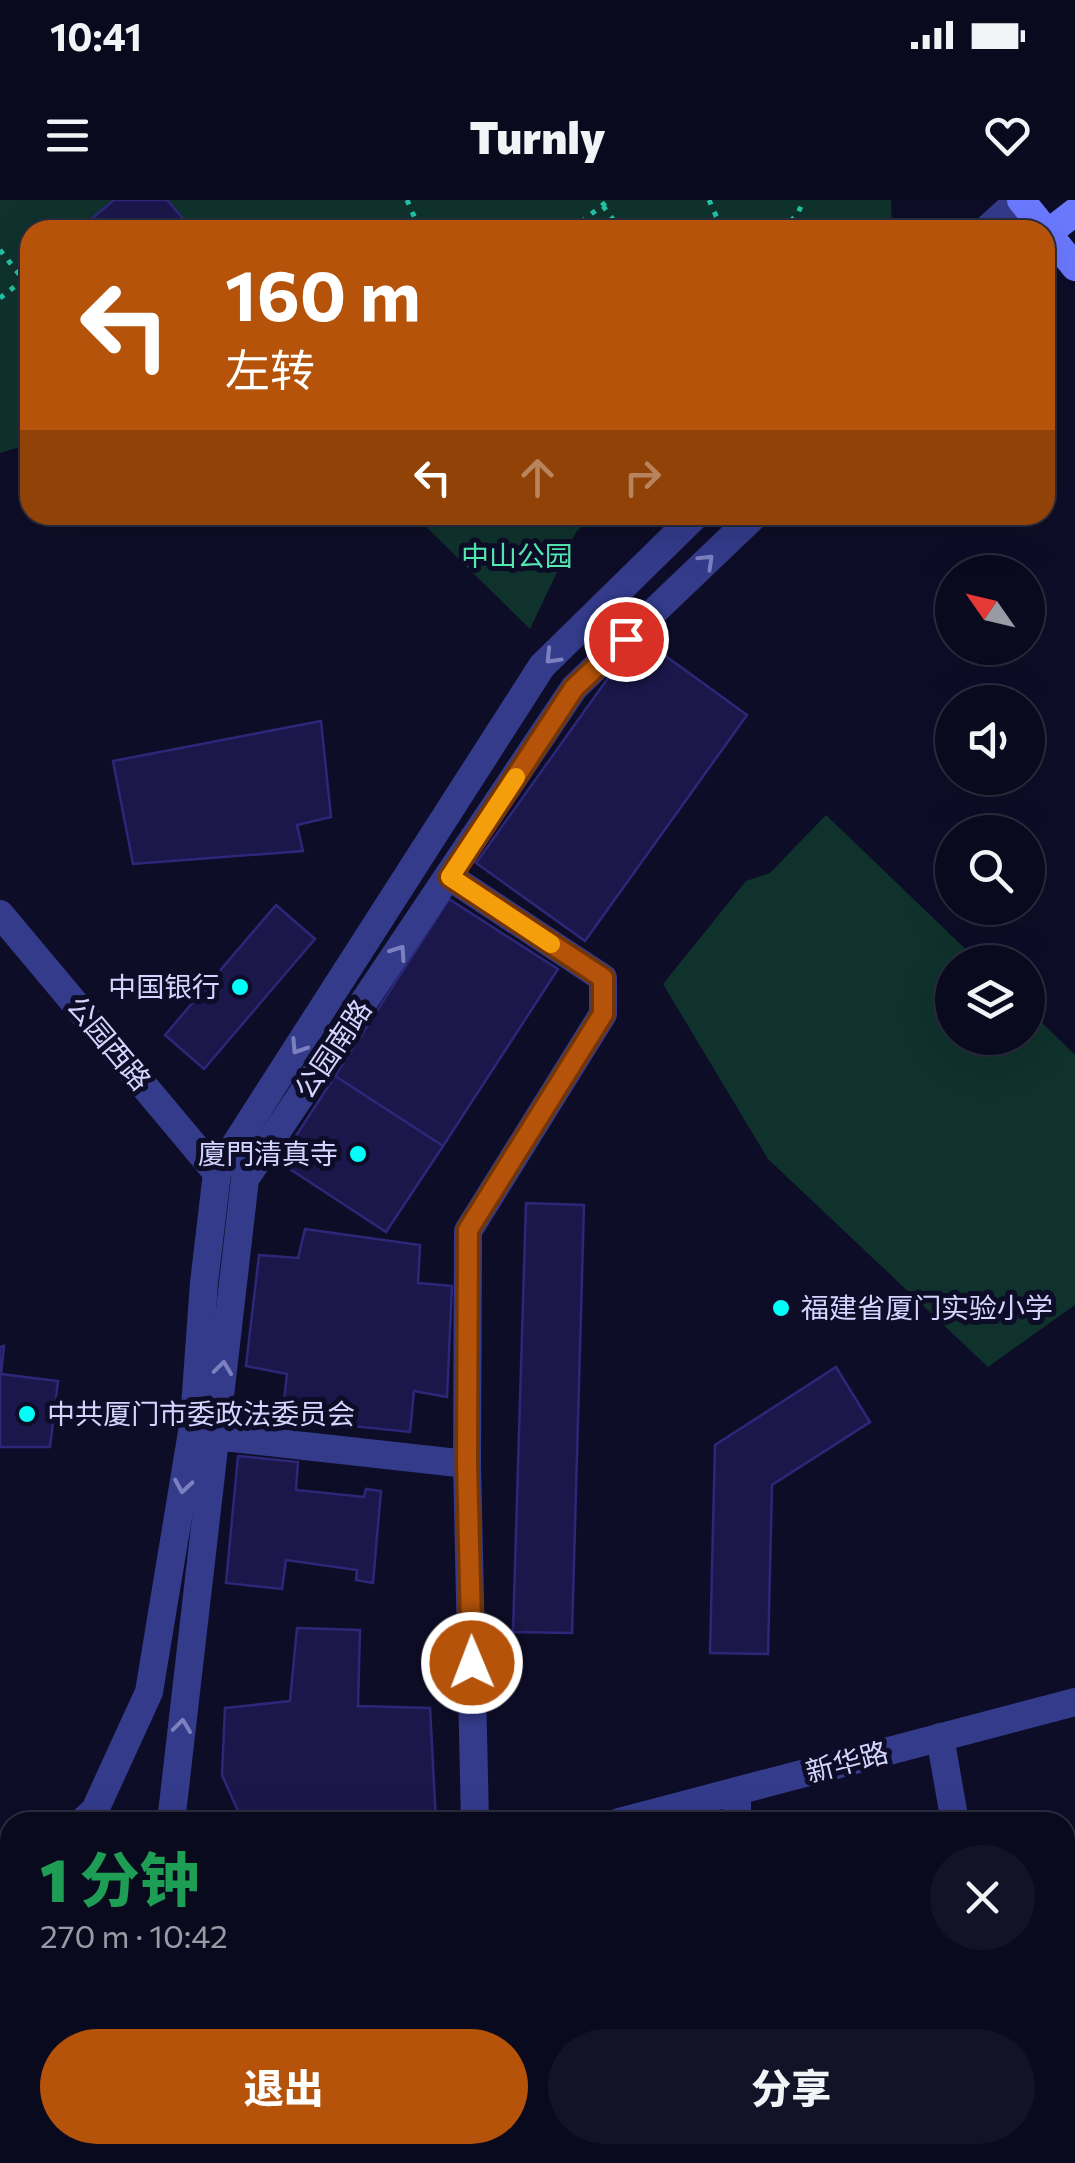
<!DOCTYPE html>
<html lang="zh">
<head>
<meta charset="utf-8">
<style>
	:root { --surface:#0a0a1e; --page:#131327; --text:#f1f3f6; --muted:#999aa4; --line:#2a2b3c; --accent:#b45309 }
	body { margin:0; font-family:Commissioner,"Noto Sans SC",sans-serif; background:var(--page); color:var(--text); height:100vh; display:flex; flex-direction:column; font-size:38px; white-space:nowrap }
	* { box-sizing:border-box; margin:0 }
	p { font-size:32px; color:var(--muted) }
	.icon { flex:none; width:55px; height:55px; fill:none; stroke:currentColor; stroke-width:2; stroke-linecap:round; stroke-linejoin:round }
	.map { position:relative; flex:1; overflow:hidden }
	.drawer { position:absolute; left:0px; top:1612px; width:1075px; height:352px; display:flex; flex-direction:column; background:var(--surface); border-radius:30px 30px 0 0; box-shadow:0 10px 40px #0002,0 0 0 2px var(--line) }
	.drawer>* { flex:none }
	.top-card { position:absolute; left:20px; top:20px; width:1035px; height:305px; border-radius:30px; box-shadow:0 10px 40px #0002,0 0 0 2px var(--line); background:#b45309; color:#fff; overflow:hidden }
	.needle { width:65px; rotate:304deg }
	.tools { position:absolute; left:935px; top:355px; display:grid; gap:20px }
	.tools a { display:grid; place-items:center; width:110px; height:110px; border-radius:50%; background:var(--surface); box-shadow:0 10px 40px #0002,0 0 0 2px var(--line); font-size:50px }
	.pin { position:absolute; display:grid; place-items:center; width:85px; height:85px; color:#fff; margin:-42px; border:5px solid #fff; border-radius:50%; box-shadow:0 2px 10px #0007 }
	.me { position:absolute; width:110px; margin:-55px; rotate:359deg; stroke-linejoin:round; filter:drop-shadow(0 0 8px #0008) }
	.turn { display:flex; align-items:center; gap:35px; height:210px; padding:0 40px; font-size:45px }
	.turn .icon { width:130px; height:130px; stroke-width:2.5 }
	.turn b { display:block; font-size:70px; line-height:85px }
	.lanes { display:flex; align-items:center; height:95px; padding:0 40px; background:#0003; justify-content:center; gap:50px; direction:ltr }
	.lanes .off { opacity:.35 }
	.round { display:grid; place-items:center; flex:none; width:105px; height:105px; border-radius:52px; background:var(--page) }
	.headline { display:flex; align-items:center; justify-content:space-between; height:170px; padding:0 40px }
	h1 { font-size:60px; font-weight:800; line-height:75px; color:#1e9e55 }
	.cta { display:flex; gap:20px; margin-top:auto; padding:20px 40px }
	.cta a { flex:1; height:115px; border-radius:60px; background:var(--accent); color:#fff; font-size:40px; font-weight:800; line-height:115px; text-align:center }
	.cta a+a { background:var(--page); color:var(--text) }
	.status { display:flex; justify-content:space-between; align-items:center; height:70px; padding:0 50px; background:var(--surface); direction:ltr }
	.status svg { height:28px; fill:currentColor }
	header { display:flex; justify-content:space-between; align-items:center; height:130px; padding:0 40px; background:var(--surface); font-size:45px; font-weight:800 }
	.map>svg:first-child { display:block }
	.green { fill:#0f322d }
	.building { fill:#1b174a; stroke:#2d2779; stroke-width:2.5 }
	.lines { fill:none; stroke-linecap:round; stroke-linejoin:round }
	.path { stroke:#24c3a6; stroke-width:5; stroke-dasharray:5 8; stroke-linecap:butt }
	.minor { stroke:#343b8b; stroke-width:28 }
	.tertiary { stroke:#343b8b; stroke-width:28 }
	.secondary { stroke:#6b79ff; stroke-width:28 }
	.oneway { stroke:#7c80bf }
	.route-casing { stroke:#753606; stroke-width:25 }
	.route { stroke:#b45309; stroke-width:18 }
	.slow { stroke:#f59e0b; stroke-width:18 }
	.poi-dot { fill:#00fff9; stroke:#0e0d28; stroke-width:4 }
	.labels { text-anchor:middle; stroke-width:10; stroke-linejoin:round; paint-order:stroke }
	.park-label { font-size:28px; fill:#54ebb2; stroke:#0e0d28 }
	.poi-label { font-size:28px; fill:#d4d4ff; stroke:#0e0d28; text-anchor:end }
	.street-label { font-size:28px; fill:#d4d4ff; stroke:#0e0d28 }
</style>
</head>
<body>
<div class="status"><b>10:41</b><svg viewBox="0 0 49 12"><path d="M0 12V9h3v3zM5 12V6h3v6zM10 12V3h3v9zM15 12V0h3v12zM26 1h20v11H26zM47 4h2v5h-2z"/></svg></div>
<header><svg class="icon" aria-label="menu" viewBox="0 0 24 24"><path d="M4 6h16M4 12h16M4 18h16"/></svg>Turnly<svg class="icon" aria-label="heart" viewBox="0 0 24 24"><path d="M12 20l-8-8c-3-5 5-10 8-4 3-6 11-1 8 4z"/></svg></header>
<div class="map">
<svg width="1075" height="1963" viewBox="0 0 1075 1963">
	<rect width="100%" height="100%" fill="#0e0d28"/>
	<g class="green">
		<path d="M0 0H891L892 30H30V244L0 253Z"/>
		<path d="M414 315H595L576 332 530 429Z"/>
		<path d="M826 615 979 762H952V838H1028V809L1075 855V1105L988 1167 768 959 663 784 746 681 770 673Z"/>
	</g>
	<g class="building">
		<path d="M114 0H167L191 28 78 30Z"/>
		<path d="M638 436 747 515 585 741 476 663Z"/>
		<path d="M321 521 331 617 297 625 303 651 133 664 113 561Z"/>
		<path d="M449 699 558 769 443 946 335 876Z"/>
		<path d="M276 705 315 739 204 869 165 835Z"/>
		<path d="M335 876 443 946 386 1032 279 962Z"/>
		<path d="M526 1003 584 1005 572 1433 513 1432Z"/>
		<path d="M305 1029 420 1045 418 1083 452 1086 447 1197 414 1191 410 1232 282 1219 287 1174 246 1166 259 1055 298 1058Z"/>
		<path d="M4 1146 1 1174 58 1181 50 1247H0V1147Z"/>
		<path d="M836 1167 870 1222 772 1285 768 1454 710 1453 715 1245Z"/>
		<path d="M238 1256 298 1262 296 1290 364 1297 366 1289 381 1291 373 1383 356 1380 357 1370 286 1360 282 1389 226 1383Z"/>
		<path d="M297 1428 360 1430 358 1506 430 1508 436 1622H246L241 1618 222 1575 225 1508 290 1501Z"/>
		<path d="M248 1955H545L547 1963H249Z"/>
	</g>
	<g class="lines">
		<g class="path">
			<path d="M407 0 420 30"/>
			<path d="M709 0 717 18 731 30"/>
			<path d="M603 6 621 30"/>
			<path d="M571 30 609 0"/>
			<path d="M703 30 716 19"/>
			<path d="M781 30 797 15 804 0"/>
			<path d="M0 50 30 88"/>
			<path d="M0 98 23 80"/>
		</g>
		<g class="minor">
			<path d="M450 677 603 778V814L468 1031 467 1264"/>
			<path d="M215 1236 467 1264 475 1622"/>
			<path d="M940 1537 955 1622"/>
			<path d="M737 1622V1591"/>
			<path d="M1065 1704H1075"/>
			<path d="M1065 1738 1075 1784"/>
			<path d="M0 1890 10 1915"/>
			<path d="M27 1955 30 1963"/>
			<path d="M699 1963 701 1955"/>
			<path d="M770 1963 773 1955"/>
		</g>
		<g class="tertiary">
			<path d="M986 30 1019 0"/>
			<path d="M0 714 217 973"/>
			<path d="M82 1622 95 1610 149 1492 194 1220 204 1083 217 973 542 466 696 315"/>
			<path d="M171 1622 245 979 574 488 755 315"/>
			<path d="M619 1622 1075 1502"/>
			<path d="M0 1704 10 1694"/>
			<path d="M0 1750 10 1749"/>
		</g>
		<g class="secondary">
			<path d="M1021 0 1075 67"/>
			<path d="M1048 33 1075 12"/>
		</g>
	</g>
	<defs><path id="oneway-chevron" d="M-2-3.5L2.5 0L-2 3.5" fill="none" stroke-width="1.6" stroke-linecap="round" stroke-linejoin="round" transform="scale(2.5)"/></defs>
	<g class="oneway">
		<use href="#oneway-chevron" transform="translate(707 361) rotate(-44)"/>
		<use href="#oneway-chevron" transform="translate(552 457) rotate(134)"/>
		<use href="#oneway-chevron" transform="translate(399 752) rotate(-56)"/>
		<use href="#oneway-chevron" transform="translate(298 847) rotate(123)"/>
		<use href="#oneway-chevron" transform="translate(223 1168) rotate(-83)"/>
		<use href="#oneway-chevron" transform="translate(183 1286) rotate(99)"/>
		<use href="#oneway-chevron" transform="translate(182 1526) rotate(-83)"/>
	</g>
	<g class="lines">
		<defs>
			<path id="route" d="M472 1463 467 1264 468 1030 603 814V778L450 677 574 488 626 439"/>
		</defs>
		<use href="#route" class="route-casing"/>
		<use href="#route" class="route"/>
		<path class="slow" d="M516 577 450 677 551 744"/>
	</g>
	<g class="poi-dot">
		<circle cx="240" cy="787" r="10"/>
		<circle cx="358" cy="954" r="10"/>
		<circle cx="781" cy="1108" r="10"/>
		<circle cx="27" cy="1214" r="10"/>
	</g>
	<g class="labels">
		<g class="park-label">
			<text x="517" y="366">中山公园</text>
		</g>
		<g class="poi-label">
			<text x="220" y="797">中国银行</text>
			<text x="338" y="964">廈門清真寺</text>
			<text x="801" y="1118" text-anchor="start">福建省厦门实验小学</text>
			<text x="47" y="1224" text-anchor="start">中共厦门市委政法委员会</text>
		</g>
		<g class="street-label">
			<text transform="translate(109 843) rotate(50)" y="10">公园西路</text>
			<text transform="translate(333 849) rotate(-56)" y="10">公园南路</text>
			<text transform="translate(847 1562) rotate(-15)" y="10">新华路</text>
		</g>
	</g>
</svg>
<div class="tools">
<a><svg class="needle" viewBox="-14 -14 28 28"><path d="M0-13l5 13h-10z" fill="#e53935"/><path d="M0 13l5-13h-10z" fill="#999aa4"/></svg></a>
<a><svg class="icon" aria-label="sound" viewBox="0 0 24 24"><path d="M4 9h4l5-4v14l-5-4H4zM17 9q2 3 0 6"/></svg></a>
<a><svg class="icon" aria-label="search" viewBox="0 0 24 24"><circle cx="10" cy="10" r="6"/><path d="M15 15l6 6"/></svg></a>
<a><svg class="icon" aria-label="layers" viewBox="0 0 24 24"><path d="M12 4l9 5-9 5-9-5zM3 14l9 5 9-5"/></svg></a>
</div>
<div class="pin" style="left:626px;top:439px;background:#d93025"><svg class="icon" aria-label="arrive" viewBox="0 0 24 24"><path d="M6 21V4h12l-3 4 3 4H6"/></svg></div>
<svg class="me" style="left:472px;top:1463px" viewBox="-20 -20 40 40"><circle r="17" fill="#b45309" stroke="#fff" stroke-width="3"/><path d="M0-11L8 9 0 5-8 9z" fill="#fff"/></svg>
<div class="top-card">
<div class="turn"><svg class="icon" aria-label="left" viewBox="0 0 24 24"><path d="M17 20v-9H6M10 6l-5 5 5 5"/></svg><div><b>160 m</b>左转</div></div>
<div class="lanes"><svg class="icon" aria-label="left" viewBox="0 0 24 24"><path d="M17 20v-9H6M10 6l-5 5 5 5"/></svg><svg class="icon off" aria-label="ahead" viewBox="0 0 24 24"><path d="M12 20V5M6 11l6-6 6 6"/></svg><svg class="icon off" aria-label="right" viewBox="0 0 24 24"><path d="M7 20v-9h11M14 6l5 5-5 5"/></svg></div>
</div>
<section class="drawer">
<div class="headline"><div><h1>1 分钟</h1><p>270 m · 10:42</p></div><a class="round"><svg class="icon" aria-label="close" viewBox="0 0 24 24"><path d="M6 6l12 12M18 6L6 18"/></svg></a></div>
<div class="cta"><a>退出</a><a>分享</a></div>
</section>
</div>
</body>
</html>
